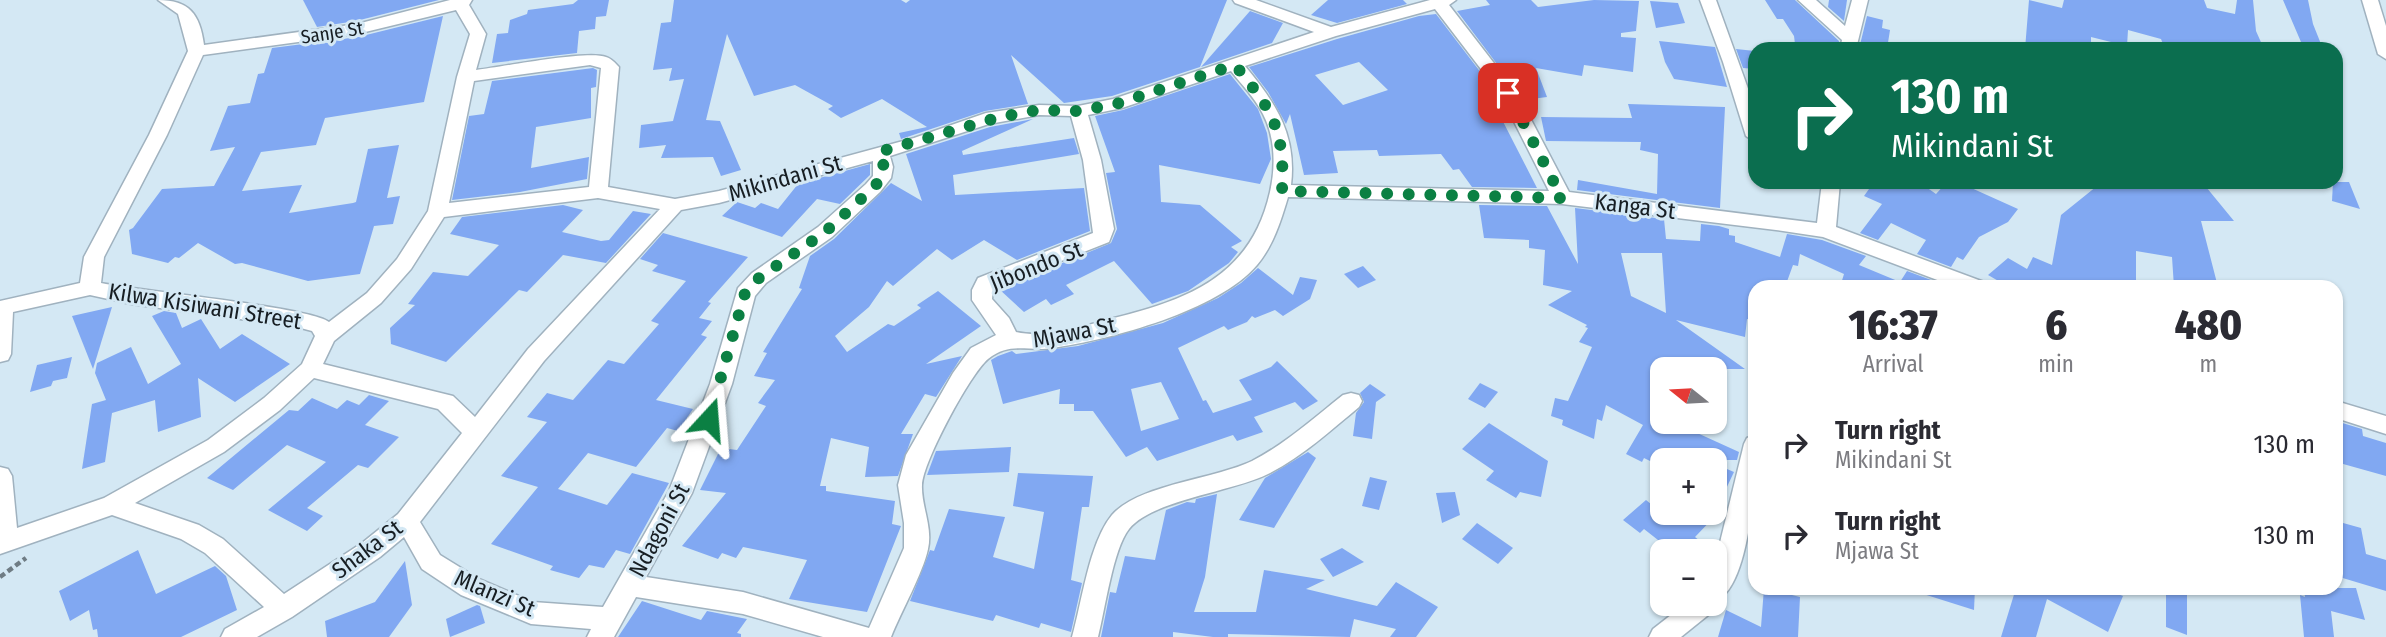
<!DOCTYPE html>
<html lang="en">
<head>
<meta charset="utf-8">
<style>
	:root { --surface:#fff; --page:#f2f2f3; --text:#2b2b33; --muted:#7c7c81 }
	body { margin:0; font-family:"Fira Sans Condensed",sans-serif; background:var(--page); color:var(--text); height:100vh; display:flex; flex-direction:column; font-size:26px; white-space:nowrap }
	* { box-sizing:border-box; margin:0 }
	p { font-size:23px; color:var(--muted) }
	.icon { flex:none; width:38px; height:38px; fill:none; stroke:currentColor; stroke-width:2; stroke-linecap:round; stroke-linejoin:round }
	.map { position:relative; flex:1; overflow:hidden }
	.details { position:absolute; left:1748px; top:280px; width:595px; height:315px; display:flex; flex-direction:column; background:var(--surface); border-radius:21px; box-shadow:0 2px 5px #0004 }
	.details>* { flex:none }
	.hud { position:absolute; left:1748px; top:42px; width:595px; height:147px; border-radius:21px; box-shadow:0 2px 5px #0004; background:#0b6e4f; color:#fff; overflow:hidden }
	.needle { width:46px; rotate:288deg }
	.controls { position:absolute; left:1650px; top:357px; display:grid; gap:14px }
	.controls a { display:grid; place-items:center; width:77px; height:77px; border-radius:14px; background:var(--surface); box-shadow:0 2px 5px #0004; font-size:35px }
	.pin { position:absolute; display:grid; place-items:center; width:60px; height:60px; color:#fff; margin:-30px; border-radius:14px; box-shadow:0 4px 10px #0006 }
	.me { position:absolute; width:77px; margin:-38px; rotate:19deg; stroke-linejoin:round; filter:drop-shadow(0 0 5px #0008) }
	.turn { display:flex; align-items:center; gap:24px; height:147px; padding:0 28px; font-size:32px }
	.turn .icon { width:91px; height:91px; stroke-width:2.5 }
	.turn b { display:block; font-size:49px; line-height:60px }
	.eta { display:flex; justify-content:space-evenly; align-items:center; height:119px; text-align:center }
	.eta b { font-size:42px; font-weight:800; line-height:49px }
	ul { padding:0; list-style:none }
	li { display:flex; align-items:center; gap:21px; height:91px; padding:0 28px }
	li div { flex:1 }
	li b { display:block; font-size:26px }
	li em { font-style:normal }
	.map>svg:first-child { display:block }
	.building { fill:#81a8f2; fill-rule:evenodd }
	.lines { fill:none; stroke-linecap:round; stroke-linejoin:round }
	.street-casing { stroke:#a0b2bf; stroke-width:3 }
	.path { stroke:#6f7c84; stroke-width:4.5; stroke-dasharray:6 3.5; stroke-linecap:butt }
	.street { fill:#fff; fill-rule:evenodd }
	.route { stroke:#0b8043; stroke-width:12; stroke-dasharray:0 21.6 }
	.labels { text-anchor:middle; stroke-width:6; stroke-linejoin:round; paint-order:stroke }
	.far-street-label { font-size:19px; fill:#171e23; stroke:#d4e8f4 }
	.street-label { font-size:23px; fill:#171e23; stroke:#d4e8f4 }
</style>
</head>
<body>
<div class="map">
<svg width="2386" height="637" viewBox="0 0 2386 637">
	<rect width="100%" height="100%" fill="#d4e8f4"/>
	<g class="building">
		<path d="M303 0H439L356 21 317 27Z"/>
		<path d="M578 0H609L606 16 596 17 595 29 579 31 577 53 492 63 497 34 508 33 510 20 527 14 528 10 573 4Z"/>
		<path d="M674 0H901L906 3 910 0H1227L1200 67 1112 96 1064 103 1011 55 1028 104 985 111 901 139 899 133 927 127 882 99 841 118 828 109 833 106 795 85 754 96 727 34 706 120 720 121 741 170 721 176 713 157 661 158 666 145 639 148 641 125 673 121 684 79 669 81 672 68 653 70 661 23 671 22Z"/>
		<path d="M1328 0H1403L1407 4 1337 23 1311 15Z"/>
		<path d="M1486 0H1531L1538 7 1594 0 1639 1 1636 31 1621 33V37L1636 38 1633 72 1584 65 1582 76 1536 68 1547 97 1524 100 1457 11 1490 5Z"/>
		<path d="M1765 0H1795L1839 41 1838 49H1801V45L1795 44 1794 36 1783 19H1777Z"/>
		<path d="M1829 0H1847L1844 21 1828 7Z"/>
		<path d="M2029 0 2062 8 2064 0H2204L2207 8 2235 14 2237 0H2253L2256 31 2264 49H2165L2161 39 2128 30 2127 46 2091 37V49L2053 42V49H2025Z"/>
		<path d="M2283 0H2308L2313 24 2323 49H2304Z"/>
		<path d="M1650 1 1678 3 1685 23 1656 28Z"/>
		<path d="M1250 11 1283 23 1272 43 1201 67Z"/>
		<path d="M1436 14 1498 95 1502 103 1494 104 1537 188 1472 187 1459 169 1453 170 1441 154 1379 156 1377 150 1333 151 1338 173 1304 175 1290 114 1286 124 1268 92 1249 67 1337 39 1419 16ZM1359 62 1388 90 1343 105 1315 75Z"/>
		<path d="M443 16 424 102 325 118 316 145 261 152 242 191 302 185 289 213 353 203 356 202 368 149 399 145 387 198 400 196 393 224 374 226 360 274 308 281 242 263 235 264 198 243 179 258 175 257 168 263 132 254 129 230 133 228 162 189 214 186 235 147 210 151 228 106 250 103 258 74 264 73 272 48 358 37Z"/>
		<path d="M1867 16 1883 20 1882 28 1890 30 1887 49H1859Z"/>
		<path d="M1659 41 1715 47 1727 87 1674 79 1665 62Z"/>
		<path d="M1736 49 1755 51V69L1743 68Z"/>
		<path d="M593 68 597 70 596 87 591 88V118L536 127 531 168 589 157 587 179 520 192 452 200 469 116 484 114 492 81Z"/>
		<path d="M1230 74 1258 109 1267 133 1271 159 1260 184 1159 165 1161 202 1200 205 1242 241 1231 247 1238 252 1229 263 1188 291 1152 304 1114 261 1066 285 1074 294 1051 305 1046 299 1024 312 999 289 1111 243 1117 229 1106 173 1115 172 1095 116 1123 110Z"/>
		<path d="M1628 104 1725 107 1720 208 1577 190 1578 180 1657 194 1658 154 1640 150 1641 142 1546 141 1541 117 1632 118Z"/>
		<path d="M1033 119 962 151 963 155 1074 138 1079 154 953 175 955 195 1084 188 1090 231 1017 260 984 240 952 260 937 249 893 286 887 281 869 307 835 336 847 352 888 324 894 326 921 308 917 305 938 291 981 326 926 364 962 356 936 397 925 394 901 434H913L898 476 865 477 869 447 831 438 820 486H826V491L895 501 892 524 901 526 867 612 789 599 807 560 743 547 736 558 722 553 718 559 682 546 726 493 700 490 721 448 737 450 766 406 758 403 775 380 754 376 767 353 763 352 802 289 799 288 810 256 834 239 891 183 922 201 906 154 990 127Z"/>
		<path d="M870 164V175L840 204 817 199 782 237 722 216 737 202 755 208 761 203 778 209 798 184Z"/>
		<path d="M1874 182H1919L1936 194 1947 182H1958L2018 209 2008 222 1979 237 1963 260 1957 257 1951 267 1917 254 1926 240 1891 223 1878 240 1860 233 1882 204 1864 196Z"/>
		<path d="M2102 182 2172 186V182H2202L2234 221H2201L2218 287H2174L2172 257 2136 251V287H2009L1988 275 2008 258 2027 269 2033 257 2052 265 2061 215Z"/>
		<path d="M2333 182H2349L2360 209 2332 201Z"/>
		<path d="M563 205 583 210 562 232 601 241 609 240 633 211 651 214 606 263 563 255 527 292 519 290 446 362 391 344 390 328 415 305 408 304 433 272 468 276 499 245 450 234 462 217Z"/>
		<path d="M1479 205 1547 206 1578 264 1575 208 1664 219 1666 239 1700 241 1701 224 1719 226 1729 229V235L1735 236V242L1780 257 1787 234 1822 240 1866 256 1859 265 1900 282 1907 271 1942 284 1940 287H1840L1844 274 1800 254 1798 266 1793 265 1785 287 1766 281 1764 287H1755V321L1747 319 1745 337 1676 320 1745 369H1662V413L1660 416 1662 422H1673L1739 452 1737 460H1662V467L1644 458 1642 462 1626 454 1643 425 1606 405 1602 421 1597 419 1594 439 1562 425 1563 420 1551 416 1555 398 1568 401 1592 347 1579 342 1588 328 1585 327 1587 325 1548 305 1572 291 1543 285 1545 250 1529 248V240L1484 238ZM1621 253H1662L1666 313 1631 296Z"/>
		<path d="M663 233 748 257 708 302 711 303 699 318 712 321 701 335 707 337 656 400 693 409 678 431 667 428 636 467 588 453 558 489 607 505 632 473 669 483 630 554 616 550 604 568 589 565 579 578 550 570 553 566 491 544 538 487 501 476 547 422 527 417 547 393 573 400 608 360 624 364 659 324 651 321 686 281 652 271 658 265 640 259Z"/>
		<path d="M1363 266 1376 280 1358 288 1344 274Z"/>
		<path d="M1258 268 1293 295 1300 277 1317 280 1310 299 1283 316 1275 310 1255 318 1252 316 1247 322 1228 330 1224 326 1178 348 1203 401 1206 400 1213 413 1252 400 1239 380 1271 367 1277 361 1318 401 1303 410 1295 402 1254 417 1263 432 1237 441 1233 435 1157 461 1147 447 1126 457 1093 411H1074V404H1059L1060 389 1003 404 991 360 998 356 1012 351 1016 354 1078 346 1163 323 1218 298 1241 283ZM1161 382 1179 419 1141 431 1131 389Z"/>
		<path d="M112 307 93 369 72 316Z"/>
		<path d="M164 311 176 313 182 328 201 319 220 349 242 334 290 364 235 402 198 378 201 417 158 432 155 400 112 413 105 462 82 469 92 404 106 400 95 373 97 363 131 347 148 384 181 364 152 316Z"/>
		<path d="M72 357 67 378 53 381 51 386 30 392 37 365Z"/>
		<path d="M1480 383 1498 392 1485 408 1468 399Z"/>
		<path d="M1370 384 1386 395 1376 402 1372 439 1353 436 1356 413 1364 402 1360 393Z"/>
		<path d="M369 395 389 401 365 425 399 437 368 468 358 465 307 508 323 516 307 531 268 510 326 462 287 445 233 490 207 478 289 410 298 411 312 398 337 409 347 400 359 405Z"/>
		<path d="M2336 421 2362 429 2363 436 2386 443V476L2336 462Z"/>
		<path d="M1489 423 1548 461 1541 497 1520 492 1516 498 1486 480 1494 471 1462 449Z"/>
		<path d="M1011 447 1009 472 927 475 936 451Z"/>
		<path d="M1308 452 1316 458 1274 528 1239 520 1265 478Z"/>
		<path d="M1715 464 1734 472 1715 512Z"/>
		<path d="M1018 473 1093 476 1089 507H1082L1071 580 1082 583 1071 632 1041 623 1039 628 996 615 993 621 910 601 930 550 934 551 949 509 1005 517 993 557 1034 569 1044 512 1013 506Z"/>
		<path d="M1370 477 1387 481 1379 510 1362 506Z"/>
		<path d="M1455 492 1460 515 1442 523 1436 493Z"/>
		<path d="M1217 494 1205 577 1194 612H1256L1264 570 1325 580 1306 589 1377 606 1396 582 1438 607 1416 637H1390L1396 629 1354 619 1350 637 1228 634V637H1213L1173 632V637H1101L1110 592 1116 593 1125 556 1155 560 1166 510 1187 502 1195 503 1196 499Z"/>
		<path d="M1646 500 1662 513H1718L1695 537 1700 541 1689 551H1672L1644 529 1640 533 1623 520Z"/>
		<path d="M2336 521 2361 528 2366 554 2386 560V591L2336 576Z"/>
		<path d="M1477 523 1513 548 1498 564 1462 539Z"/>
		<path d="M1342 548 1364 562 1333 577 1320 559Z"/>
		<path d="M138 550 156 594 215 566 226 576 237 610 181 637H98L97 629 93 630 89 610 70 621 59 591Z"/>
		<path d="M405 561 412 605 389 637H327L325 621 375 602Z"/>
		<path d="M1764 588 1800 597 1798 637H1718L1726 610 1761 627Z"/>
		<path d="M1917 588H1975L1974 610 1917 592Z"/>
		<path d="M2016 588H2102L2123 596 2108 632 2047 599 2036 637H2001Z"/>
		<path d="M2166 588H2187V635L2166 627Z"/>
		<path d="M2304 588H2356L2365 620 2331 611 2334 637H2304L2300 595 2305 597Z"/>
		<path d="M642 601 701 620 707 611 747 619 737 633 741 634V637H618Z"/>
		<path d="M477 605 480 606 485 623 450 637 446 619Z"/>
	</g>
	<g class="lines">
		<defs>
			<g id="street">
				<path d="M158 0C189 0 200 14 204 45L357 24 450 0H472L469 5 486 34 476 70C502 67 587 50 606 57 612 59 615 63 619 67L608 187 675 199 719 191 914 138 986 113 1039 105 1078 106 1113 99 1314 32 1235 3 1233 0H1256L1331 27 1430 0H1456L1449 5 1517 93 1569 192 1817 223 1822 182H1840L1836 227 1984 282 1987 287H1956L1823 237 1776 230 1562 204 1288 197C1281 221 1273 246 1257 265 1218 311 1112 339 1053 348 1027 352 1011 341 988 359 970 374 923 462 922 485 921 506 933 527 928 549 923 573 901 612 891 637H823L743 614 636 597 614 637H587L591 629 531 624 461 595 422 569 404 537 380 557 292 617 257 637H221L225 629 264 607 205 553 181 539 112 515 0 554V467L8 469 12 476 17 528 104 498 208 440 264 398 302 364 315 336 312 331 297 327 131 304 90 295 13 312 11 354 8 360 0 362V301L80 283 84 257 149 135 188 51 178 14ZM1435 9 1500 94 1549 191 1291 185C1297 135 1276 103 1245 66L1336 36ZM456 10 470 34 457 77 428 211 397 259 367 293 329 322C311 307 139 291 101 283L104 257 167 135 203 55 357 34ZM590 65 601 68 589 187 449 203 474 81ZM1231 71C1242 85 1255 98 1263 114 1275 137 1276 166 1270 192 1251 277 1187 300 1110 319 1080 327 1047 339 1016 332L1009 318 992 299 993 288 1109 242 1114 229 1101 160 1088 115 1122 108ZM1039 115 1071 116 1083 160 1093 233 978 278 972 290V300L996 335 971 348 953 373 906 455 898 485 904 523V548L869 628 743 592 646 577 692 493 732 384 755 296 766 283 832 237 880 192 891 178 893 167 890 156 989 124ZM873 161V176L866 184 818 227 752 273 738 288 710 384 669 491 603 607 533 602 479 579 440 555 420 522 544 361 681 210 719 203ZM598 198 660 209 528 349 475 417 453 396 323 364 334 341 381 303 411 269 444 217ZM314 378 438 409 462 433 398 514 362 543 284 594 223 539 199 525 135 503 224 452 280 410Z"/>
				<path d="M1700 0H1716L1755 108V142L1746 136 1723 62Z"/>
				<path d="M1798 0H1816L1845 26 1852 0H1868L1856 49H1840L1842 40Z"/>
				<path d="M2362 0H2378L2386 26V59L2378 54Z"/>
				<path d="M1351 393 1359 395 1362 401 1359 407C1330 431 1302 457 1268 474 1232 492 1152 500 1129 529 1113 549 1105 610 1098 637H1072C1082 602 1089 543 1112 515 1137 485 1215 479 1252 461 1285 444 1314 418 1343 395Z"/>
				<path d="M2336 401 2386 416V434L2336 418Z"/>
				<path d="M1755 435C1757 469 1751 588 1715 601V563L1744 444 1747 438Z"/>
				<path d="M1715 603 1716 604 1712 612 1681 637H1649L1653 629 1685 604Z"/>
			</g>
		</defs>
		<use href="#street" class="street-casing"/>
		<path class="path" d="M0 577 26 558"/>
		<use href="#street" class="street"/>
	</g>
	<g class="lines">
		<path class="route" d="M709 419 745 293 759 278 825 232 873 188 882 178 884 167 879 152 1000 117 1039 110 1078 111 1116 104 1235 65C1273 111 1285 130 1282 191L1562 198 1508 93"/>
	</g>
	<g class="labels">
		<g class="far-street-label">
			<text transform="translate(332 32) rotate(-9)" y="7">Sanje St</text>
		</g>
		<g class="street-label">
			<text transform="translate(785 178) rotate(-16)" y="8">Mikindani St</text>
			<text transform="translate(1635 206) rotate(7)" y="8">Kanga St</text>
			<text transform="translate(1036 266) rotate(-22)" y="8">Jibondo St</text>
			<text transform="translate(205 306) rotate(9)" y="8">Kilwa Kisiwani Street</text>
			<text transform="translate(1074 332) rotate(-11)" y="8">Mjawa St</text>
			<text transform="translate(659 530) rotate(-62)" y="8">Ndagoni St</text>
			<text transform="translate(367 549) rotate(-37)" y="8">Shaka St</text>
			<text transform="translate(495 593) rotate(23)" y="8">Mlanzi St</text>
		</g>
	</g>
</svg>
<div class="controls">
<a><svg class="needle" viewBox="-14 -14 28 28"><path d="M0-13l5 13h-10z" fill="#e53935"/><path d="M0 13l5-13h-10z" fill="#7c7c81"/></svg></a>
<a>+</a>
<a>−</a>
</div>
<div class="pin" style="left:1508px;top:93px;background:#d93025"><svg class="icon" aria-label="arrive" viewBox="0 0 24 24"><path d="M6 21V4h12l-3 4 3 4H6"/></svg></div>
<svg class="me" style="left:709px;top:419px" viewBox="-20 -20 40 40"><path d="M0-17L14 15 0 8-14 15z" fill="#0b8043" stroke="#fff" stroke-width="4"/></svg>
<div class="hud">
<div class="turn"><svg class="icon" aria-label="right" viewBox="0 0 24 24"><path d="M7 20v-9h11M14 6l5 5-5 5"/></svg><div><b>130 m</b>Mikindani St</div></div>
</div>
<section class="details">
<div class="eta">
<div><b>16:37</b><p>Arrival</p></div>
<div><b>6</b><p>min</p></div>
<div><b>480</b><p>m</p></div>
</div>
<ul>
<li><svg class="icon" aria-label="right" viewBox="0 0 24 24"><path d="M7 20v-9h11M14 6l5 5-5 5"/></svg><div><b>Turn right</b><p>Mikindani St</p></div><em>130 m</em></li>
<li><svg class="icon" aria-label="right" viewBox="0 0 24 24"><path d="M7 20v-9h11M14 6l5 5-5 5"/></svg><div><b>Turn right</b><p>Mjawa St</p></div><em>130 m</em></li>
</ul>
</section>
</div>
</body>
</html>
